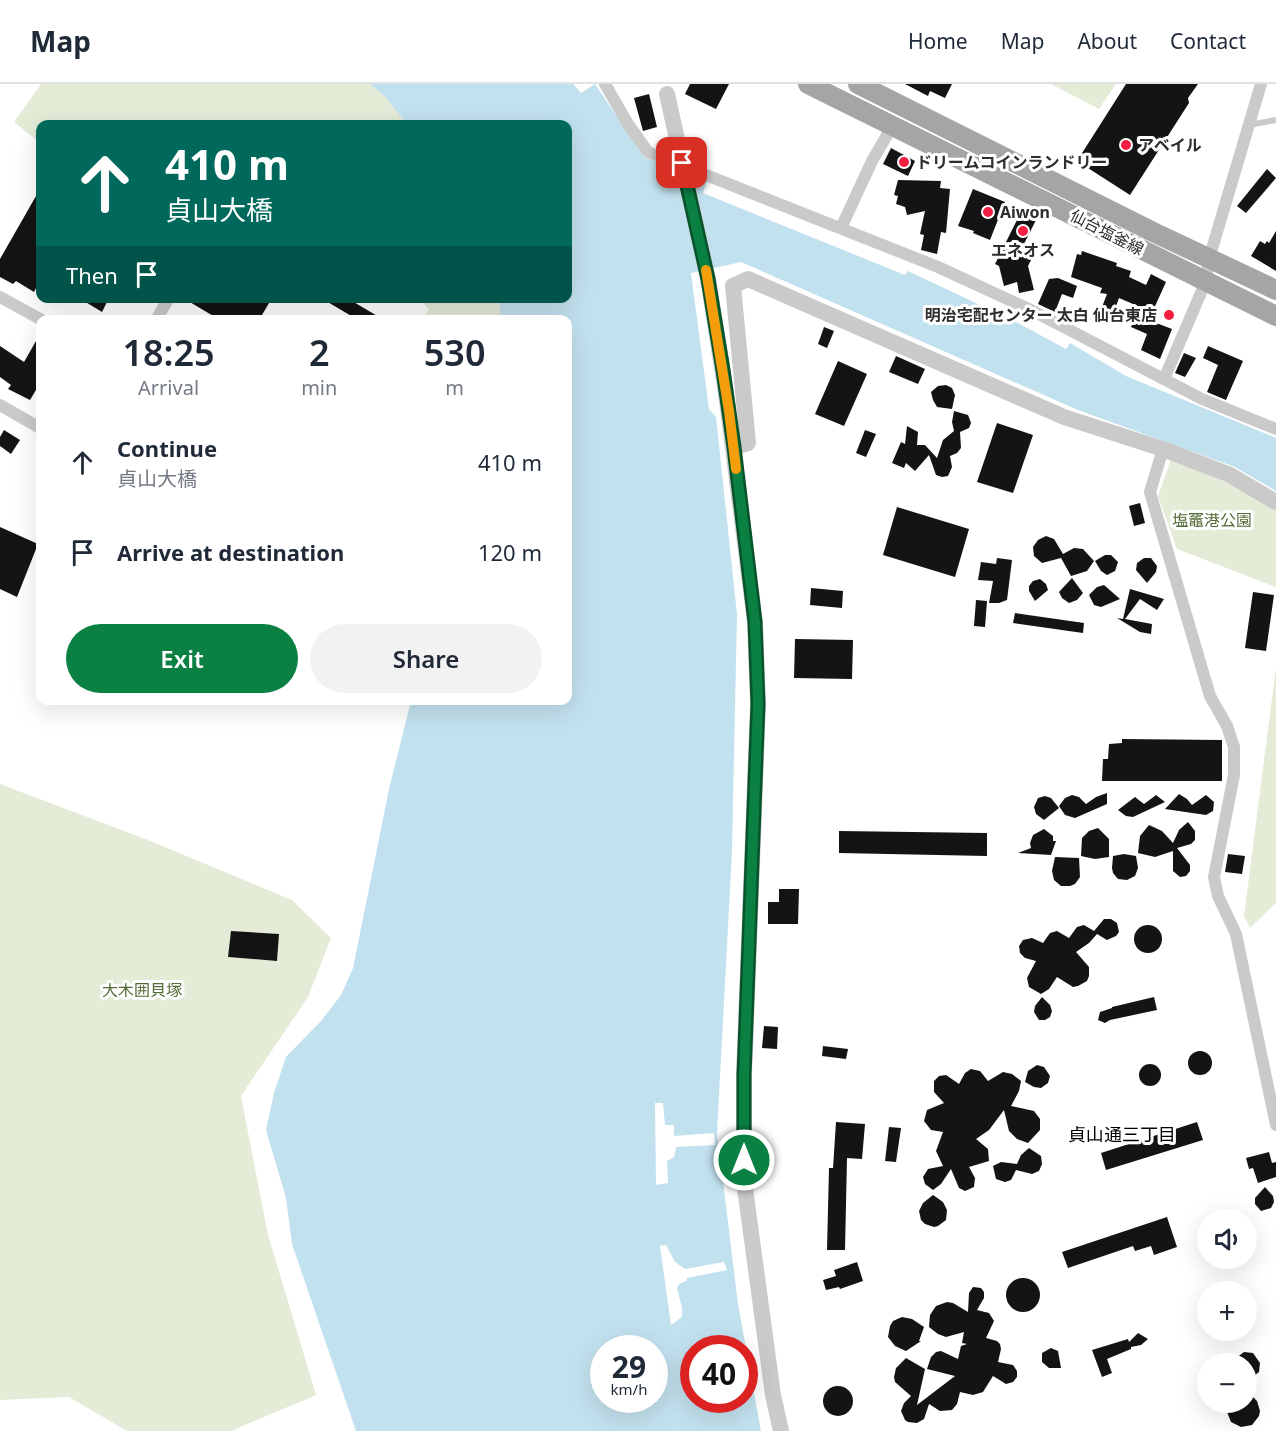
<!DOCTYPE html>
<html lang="en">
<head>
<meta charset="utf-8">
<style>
	:root { --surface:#fff; --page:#f2f2f3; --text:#1f2937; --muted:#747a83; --line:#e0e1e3; --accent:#0b8043 }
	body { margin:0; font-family:"Noto Sans","Noto Sans JP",sans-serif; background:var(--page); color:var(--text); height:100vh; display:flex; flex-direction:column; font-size:22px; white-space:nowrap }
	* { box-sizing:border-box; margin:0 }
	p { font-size:20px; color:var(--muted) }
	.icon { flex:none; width:33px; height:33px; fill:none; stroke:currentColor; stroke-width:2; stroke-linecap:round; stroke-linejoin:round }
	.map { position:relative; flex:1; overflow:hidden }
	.details { position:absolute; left:36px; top:231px; width:536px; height:390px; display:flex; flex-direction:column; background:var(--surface); border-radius:12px; box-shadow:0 6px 24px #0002 }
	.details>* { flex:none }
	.guide { position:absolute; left:36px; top:36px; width:536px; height:183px; border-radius:12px; box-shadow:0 6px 24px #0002; background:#00695c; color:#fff; overflow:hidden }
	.tools { position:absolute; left:1197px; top:1125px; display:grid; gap:12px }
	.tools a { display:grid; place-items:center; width:60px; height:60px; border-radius:50%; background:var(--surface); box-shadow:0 6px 24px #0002; font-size:30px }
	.speed { position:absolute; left:590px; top:1251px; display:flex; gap:12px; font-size:30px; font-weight:700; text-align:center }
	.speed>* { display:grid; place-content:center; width:78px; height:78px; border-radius:50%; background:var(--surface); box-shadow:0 6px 24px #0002; line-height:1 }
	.speed small { font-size:15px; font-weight:400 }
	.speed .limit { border:9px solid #d22; background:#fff; color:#111 }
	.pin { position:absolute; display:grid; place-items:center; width:51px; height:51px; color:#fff; margin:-26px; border-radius:12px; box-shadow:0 3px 9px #0006 }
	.me { position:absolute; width:66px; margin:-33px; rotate:0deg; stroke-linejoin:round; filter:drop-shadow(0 0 4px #0008) }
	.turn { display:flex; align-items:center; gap:21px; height:126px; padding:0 30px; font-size:27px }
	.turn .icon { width:78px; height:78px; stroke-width:2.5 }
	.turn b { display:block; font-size:42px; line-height:51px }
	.then { display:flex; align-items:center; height:57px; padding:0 30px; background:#0003; gap:12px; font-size:22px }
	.eta { display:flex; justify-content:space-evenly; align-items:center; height:102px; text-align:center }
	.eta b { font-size:36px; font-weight:600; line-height:42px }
	.cta { display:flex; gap:12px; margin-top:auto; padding:12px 30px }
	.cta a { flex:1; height:69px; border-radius:36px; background:var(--accent); color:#fff; font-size:24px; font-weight:600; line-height:69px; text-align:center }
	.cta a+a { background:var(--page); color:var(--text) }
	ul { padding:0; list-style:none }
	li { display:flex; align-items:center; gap:18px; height:90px; padding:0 30px }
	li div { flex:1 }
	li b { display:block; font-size:22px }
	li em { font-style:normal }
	header { display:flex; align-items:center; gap:36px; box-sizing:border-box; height:84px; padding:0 30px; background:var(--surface); border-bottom:2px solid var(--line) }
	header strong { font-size:28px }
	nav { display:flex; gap:33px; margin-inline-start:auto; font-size:21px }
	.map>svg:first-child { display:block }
	.green { fill:#e4ecd8 }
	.water { fill:#c2e1ee; fill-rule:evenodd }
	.pier { fill:#fff }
	.building { fill:#141414 }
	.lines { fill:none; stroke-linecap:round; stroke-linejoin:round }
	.service { stroke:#cacaca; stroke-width:6 }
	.minor { stroke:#cacaca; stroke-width:12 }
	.tertiary { stroke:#cacaca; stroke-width:16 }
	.primary { stroke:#a5a5a5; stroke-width:20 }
	.tertiary-bridge { stroke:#cacaca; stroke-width:16 }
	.route-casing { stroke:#07532c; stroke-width:15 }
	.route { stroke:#0b8043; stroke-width:10 }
	.slow { stroke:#f59e0b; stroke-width:10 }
	.poi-dot { fill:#f41e40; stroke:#fff; stroke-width:2 }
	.labels { text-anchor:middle; stroke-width:6; stroke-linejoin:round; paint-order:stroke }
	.poi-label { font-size:16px; font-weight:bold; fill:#2d2d2d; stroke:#fff; text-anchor:start }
	.street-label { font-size:16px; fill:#2d2d2d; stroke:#fff }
	.park-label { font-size:16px; fill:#546c37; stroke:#fff }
	.neighbourhood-label { font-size:18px; fill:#000; stroke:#fff }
</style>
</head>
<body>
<header>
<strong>Map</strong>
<nav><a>Home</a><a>Map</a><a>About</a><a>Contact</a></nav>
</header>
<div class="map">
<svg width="1276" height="1347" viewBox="0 0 1276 1347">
	<rect width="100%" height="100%" fill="#fff"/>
	<g class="green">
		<path d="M41 0H370L386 14 407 40H40V59L14 38Z"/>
		<path d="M1051 0H1116L1099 25Z"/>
		<path d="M419 215H500V235H422L429 225Z"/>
		<path d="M1171 375 1243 406 1276 426V503L1177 465 1158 412Z"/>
		<path d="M1276 583V819L1250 844 1244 832Z"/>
		<path d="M0 700 148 756 292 816 331 854 308 913 241 1012 268 1151 316 1311 231 1347H127L69 1313 0 1316Z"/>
	</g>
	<path class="water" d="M370 0H573L581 9 595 0 644 73 707 98 703 109 905 191 908 187 1014 237 1066 265 1070 259 1126 292 1276 354V407L1235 383 1078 326 741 178 691 189 709 325 716 333 737 530 732 768 717 1049 738 1220 761 1347H356L292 1160 286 1114 266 1046 274 1009 286 973 321 937 341 911 353 884 389 705 411 617 567 616V236L500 235V215L567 214V40H407L386 14ZM603 1264H654V1316H603ZM693 1264H744V1316H693Z"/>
	<g class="pier">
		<path d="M655 1019H663L665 1041H674V1052L714 1049 715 1061 676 1063 674 1073 667 1077 668 1099 656 1101Z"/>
		<path d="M666 1161 675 1178 685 1185 724 1178 727 1186 687 1194 686 1197 679 1200 677 1204 682 1224V1233L671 1241 660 1162Z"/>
	</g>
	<g class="building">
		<path d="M690 0H729L716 25 685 10Z"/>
		<path d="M905 0H952L945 14 930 7 928 12Z"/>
		<path d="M1126 0H1198L1188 14 1189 19 1130 111 1077 77Z"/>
		<path d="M649 10 657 43 643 47 634 14Z"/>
		<path d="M891 64 915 77 908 92 883 80Z"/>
		<path d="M1267 85 1276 94 1246 129 1237 122Z"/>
		<path d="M898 96 941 97 940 104 950 105 946 149 941 148 937 170 921 166 924 151 920 150 925 127 907 131 905 123 896 120 898 112 894 111Z"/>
		<path d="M40 105V196L34 208 16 197 13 200 0 193V175Z"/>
		<path d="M973 105 1005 118 990 156 973 149 974 147 958 142Z"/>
		<path d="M1022 126 1037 134 1023 162 1035 168 1028 182 1034 206 1019 209 1017 198 1004 202 999 182 995 180Z"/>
		<path d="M1276 147V187L1251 172 1260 157 1265 160 1267 157 1269 159Z"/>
		<path d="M1082 167 1117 179 1116 182 1131 187 1129 193 1146 201 1151 190 1166 198 1151 231 1153 232 1151 237 1172 245 1160 275 1141 266 1147 250 1131 243 1140 223 1119 214 1111 236 1099 231 1107 210 1100 209 1102 204 1071 193 1077 170 1081 171Z"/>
		<path d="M1058 194 1077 202 1073 214 1062 210 1055 228 1038 220 1049 195Z"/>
		<path d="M79 214H109L102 228Z"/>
		<path d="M183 214H272L259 236H220Z"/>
		<path d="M321 214H347L384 236H358Z"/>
		<path d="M824 243 834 247 827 264 818 260Z"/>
		<path d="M40 250V309L36 306 30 316 8 305 11 301 0 293V262L24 278Z"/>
		<path d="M1208 262 1243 277 1226 316 1207 308 1218 281 1203 274Z"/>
		<path d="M1184 269 1196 274 1185 293 1175 289Z"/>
		<path d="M896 272 925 285 918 300 889 288Z"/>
		<path d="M838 277 867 290 844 342 815 330Z"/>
		<path d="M946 301 952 304 955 311 952 325 937 323 933 316 931 308 938 302Z"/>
		<path d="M954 327 968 331 971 339 969 344 960 348 961 364 957 369 950 372 952 383 948 392 942 393 936 391 929 371 915 387 906 379 904 384 892 379 901 358 905 360 907 342 918 348 917 361H925L937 374 943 356 954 347 952 338Z"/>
		<path d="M997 339 1033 351 1013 409 977 398Z"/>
		<path d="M4 346 20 356 11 370 0 362V353Z"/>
		<path d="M865 346 876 350 866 373 856 369Z"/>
		<path d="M1140 419 1145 439 1134 442 1129 422Z"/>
		<path d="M897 423 969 445 955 493 883 471Z"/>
		<path d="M0 443 38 460 17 513 0 505Z"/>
		<path d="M1046 452 1054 455 1063 470 1074 464 1083 465 1094 477 1087 487 1071 492 1061 474 1042 479 1034 472 1033 463 1038 456Z"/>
		<path d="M1105 471H1111L1118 478 1115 487 1107 491 1101 487 1095 477Z"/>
		<path d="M997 474 1012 476 1007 516 999 519H989L993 497 978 496 981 478 996 480Z"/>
		<path d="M1144 474H1151L1157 482 1156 488 1147 499 1136 486 1137 479Z"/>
		<path d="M1072 494 1083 509 1077 516 1069 519 1062 514 1059 508Z"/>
		<path d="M1040 495 1046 500 1048 506 1035 517 1029 507V502L1033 497Z"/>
		<path d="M1104 501 1120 515 1101 523 1094 521 1089 511 1097 503Z"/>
		<path d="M811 504 843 507 842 524 810 521Z"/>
		<path d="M1130 505 1164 515 1157 526 1140 515 1125 535 1152 540 1151 550 1140 548 1117 534 1123 535Z"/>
		<path d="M1253 508 1274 511 1266 567 1245 564Z"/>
		<path d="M976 516 987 517 985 543 974 542Z"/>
		<path d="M1015 529 1084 539 1083 549 1013 539Z"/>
		<path d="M795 555 853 556 852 595 794 594Z"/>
		<path d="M1122 655 1222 656V697H1102L1103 675H1108L1109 660 1122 659Z"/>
		<path d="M1107 709V720L1075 734 1065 731 1059 722 1065 714 1072 711 1079 713 1086 720 1096 713Z"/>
		<path d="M1179 710 1187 715 1192 721 1206 711 1214 718 1213 727 1206 731 1165 725Z"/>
		<path d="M1156 711 1165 718 1133 733 1126 732 1118 726 1135 713 1144 720Z"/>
		<path d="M1045 712 1051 714 1059 724 1044 736 1036 730 1034 723 1038 714Z"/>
		<path d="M1188 738 1195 747V756L1191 760 1177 764 1190 781V787L1186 792 1180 793 1173 787V767L1155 773 1138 769 1140 752 1149 741 1162 747 1173 759 1179 746Z"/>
		<path d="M1098 744 1109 755V773L1095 775 1081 772 1082 754 1089 747Z"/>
		<path d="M1044 745 1053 752V757H1056L1051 771 1018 769 1031 764 1030 759 1033 751Z"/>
		<path d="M839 747 987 749V772L839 769Z"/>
		<path d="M1124 770 1136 772 1138 784 1135 792 1127 796 1118 795 1113 789 1112 784 1113 772Z"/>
		<path d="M1228 770 1245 772 1242 790 1225 788Z"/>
		<path d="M1055 773 1079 774 1080 793 1075 800 1070 802H1061L1054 796 1052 787Z"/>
		<path d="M779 805H799L798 840H768V818H779Z"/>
		<path d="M1104 835H1111L1117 839 1119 848 1116 852 1107 856 1097 850 1089 859 1076 868 1089 883V892L1087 897 1078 902 1073 903 1057 893 1049 905 1041 910 1029 903 1027 894 1036 877 1025 874 1020 869 1019 862 1023 856 1032 854 1043 859 1050 849 1057 847 1069 854 1077 843 1084 841 1094 847Z"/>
		<circle cx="1148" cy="855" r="14"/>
		<path d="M231 847 279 850 277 877 228 873Z"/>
		<path d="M1042 913 1050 921 1052 927 1050 933 1045 936H1039L1034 928 1035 922Z"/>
		<path d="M1154 913 1157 926 1110 936 1105 939 1098 936 1100 928 1112 924V923Z"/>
		<path d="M764 942 778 943 777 965 762 964Z"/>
		<path d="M823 962 848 965 846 975 822 972Z"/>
		<circle cx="1200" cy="979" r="12"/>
		<circle cx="1150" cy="991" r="11"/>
		<path d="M1037 981 1044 983 1050 992 1048 999 1041 1004 1034 1003 1025 998 1028 987Z"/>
		<path d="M971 985 980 987 988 997 1003 988 1012 990 1021 997 1019 1007 1011 1022 1034 1027 1040 1035V1046L1028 1059 1017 1055 1009 1047 1004 1026 989 1046 976 1055 988 1065 989 1077 969 1083 975 1094 974 1103 965 1107 959 1104 951 1085 941 1100 933 1106 925 1100 923 1093 928 1085 943 1082 936 1067 943 1048 931 1046 924 1037 927 1026 944 1019 934 1008V997L939 992 946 991 959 1000 965 989Z"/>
		<path d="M836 1038 865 1040 862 1075 847 1074 845 1166H827L829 1084H833Z"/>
		<path d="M1197 1038 1203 1056 1106 1086 1101 1069Z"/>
		<path d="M889 1043 901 1044 896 1078 885 1077Z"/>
		<path d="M1029 1064 1041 1072 1042 1080 1039 1087 1032 1090 1016 1086 1011 1096 1005 1098 996 1095 993 1082 1001 1078 1017 1080 1021 1071Z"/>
		<path d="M1269 1068 1272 1079 1276 1078V1093L1258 1099 1253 1084 1249 1085 1246 1074Z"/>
		<path d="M1265 1103 1273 1112 1274 1118 1271 1124 1261 1127 1255 1120V1114Z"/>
		<path d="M933 1111 943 1118 947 1126 946 1136 938 1142 934 1143 925 1140 921 1136 919 1127 923 1119Z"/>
		<path d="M1167 1133 1177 1163 1154 1171 1151 1162 1135 1167 1133 1162 1068 1184 1062 1168Z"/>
		<path d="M857 1178 863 1197 840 1205 839 1203 826 1206 823 1196 836 1192 834 1186Z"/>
		<circle cx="1023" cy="1211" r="17"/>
		<path d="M973 1203 981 1204 984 1208V1214L977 1226 989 1229 994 1237 986 1254 997 1257 1000 1260 1001 1265 998 1278 1013 1281 1017 1287V1293L1013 1298 1006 1300 993 1292 983 1308 973 1311 960 1308 957 1320 952 1326 940 1327 929 1320 924 1335 917 1339 908 1338 905 1336 901 1327 904 1319 911 1312 895 1298 894 1293 896 1284 906 1274 925 1285 917 1321 955 1292 927 1285 931 1273 936 1268 941 1267 958 1275 961 1262 967 1260 962 1259 964 1248 946 1253 938 1250 929 1243 930 1231 936 1222 947 1218 953 1219 968 1228 969 1209Z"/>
		<path d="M902 1233 912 1235 924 1243 919 1257H921L906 1267 895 1262 888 1253 890 1242 893 1237Z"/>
		<path d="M1138 1249 1148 1255 1141 1261 1131 1263V1265L1107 1275 1112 1289 1102 1293 1092 1266 1128 1255 1129 1258Z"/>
		<path d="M1051 1264 1058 1267 1061 1284H1049L1042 1278V1269Z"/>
		<path d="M1244 1268 1253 1269 1260 1279 1259 1288 1246 1298V1280H1228Z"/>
		<circle cx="838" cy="1317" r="15"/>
		<path d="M1246 1306 1257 1317 1260 1327 1259 1332 1252 1341 1241 1343 1231 1338 1227 1328 1228 1322 1229 1318H1246Z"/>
	</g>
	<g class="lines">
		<path class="service" d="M1249 41 1276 36"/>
		<g class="minor">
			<path d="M605 0 628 40 648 68 938 183 1031 226 1202 315 1276 345"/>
			<path d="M841 144 872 77 893 41"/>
			<path d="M0 213 42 236"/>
			<path d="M156 236 169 214"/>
			<path d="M1164 295 1206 197 1209 175 1261 0"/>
			<path d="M0 321 40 344"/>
			<path d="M1163 365 1150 408 1210 612 1227 642 1234 663V691L1214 793 1218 812 1236 850 1276 1041"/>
		</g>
		<g class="tertiary">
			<path d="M726 309 755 538 758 620 744 991V1097L773 1311 781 1347"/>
			<path d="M734 363 748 359 733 202 748 195 1064 333 1163 365 1230 391 1276 418"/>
		</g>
		<g class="primary">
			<path d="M808 0 1276 232"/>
			<path d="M858 0 1151 147 1276 206"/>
		</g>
		<path class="tertiary-bridge" d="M667 10 708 195 726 309"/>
	</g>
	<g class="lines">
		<defs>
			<path id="route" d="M682 79 708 195 723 286 734 363 755 538 758 620 744 991V1076"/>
		</defs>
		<use href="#route" class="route-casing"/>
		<use href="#route" class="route"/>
		<path class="slow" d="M706 186 729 327 736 385"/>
	</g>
	<g class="poi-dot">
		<circle cx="1126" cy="61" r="6"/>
		<circle cx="904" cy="78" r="6"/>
		<circle cx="988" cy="128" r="6"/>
		<circle cx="1023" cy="147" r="6"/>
		<circle cx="1169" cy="231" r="6"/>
	</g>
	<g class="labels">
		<g class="poi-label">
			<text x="1138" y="67">アベイル</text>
			<text x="916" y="84">ドリームコインランドリー</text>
			<text x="1000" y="134">Aiwon</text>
			<text x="1023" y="172" text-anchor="middle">エネオス</text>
			<text x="1157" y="237" text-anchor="end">明治宅配センター 太白 仙台東店</text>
		</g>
		<g class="street-label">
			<text transform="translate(1107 148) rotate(27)" y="6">仙台塩釜線</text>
		</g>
		<g class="park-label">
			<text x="1212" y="442">塩竈港公園</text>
			<text x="142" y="912">大木囲貝塚</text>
		</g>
		<g class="neighbourhood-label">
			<text x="1122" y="1057">貞山通三丁目</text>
		</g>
	</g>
</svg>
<div class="tools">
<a><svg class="icon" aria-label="sound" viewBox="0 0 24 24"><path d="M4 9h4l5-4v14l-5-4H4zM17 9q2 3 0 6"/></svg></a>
<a>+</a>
<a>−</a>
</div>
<div class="speed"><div>29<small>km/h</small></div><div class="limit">40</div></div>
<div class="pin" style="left:682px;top:79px;background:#d93025"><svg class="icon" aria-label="arrive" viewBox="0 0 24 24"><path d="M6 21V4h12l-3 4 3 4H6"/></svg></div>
<svg class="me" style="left:744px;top:1076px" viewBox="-20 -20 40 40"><circle r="17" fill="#0b8043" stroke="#fff" stroke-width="3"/><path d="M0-11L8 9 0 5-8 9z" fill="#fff"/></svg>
<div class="guide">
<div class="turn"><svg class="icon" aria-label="ahead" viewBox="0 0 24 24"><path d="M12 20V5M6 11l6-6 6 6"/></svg><div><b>410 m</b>貞山大橋</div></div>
<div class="then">Then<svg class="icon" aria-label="arrive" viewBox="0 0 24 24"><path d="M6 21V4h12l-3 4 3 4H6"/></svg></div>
</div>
<section class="details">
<div class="eta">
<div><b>18:25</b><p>Arrival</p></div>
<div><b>2</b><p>min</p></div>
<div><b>530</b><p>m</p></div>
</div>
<ul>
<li><svg class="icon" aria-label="ahead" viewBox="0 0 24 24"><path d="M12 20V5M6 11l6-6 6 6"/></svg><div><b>Continue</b><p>貞山大橋</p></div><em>410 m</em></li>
<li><svg class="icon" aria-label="arrive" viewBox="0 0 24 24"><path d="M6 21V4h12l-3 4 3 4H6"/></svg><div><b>Arrive at destination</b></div><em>120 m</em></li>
</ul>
<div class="cta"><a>Exit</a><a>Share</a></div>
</section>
</div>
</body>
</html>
